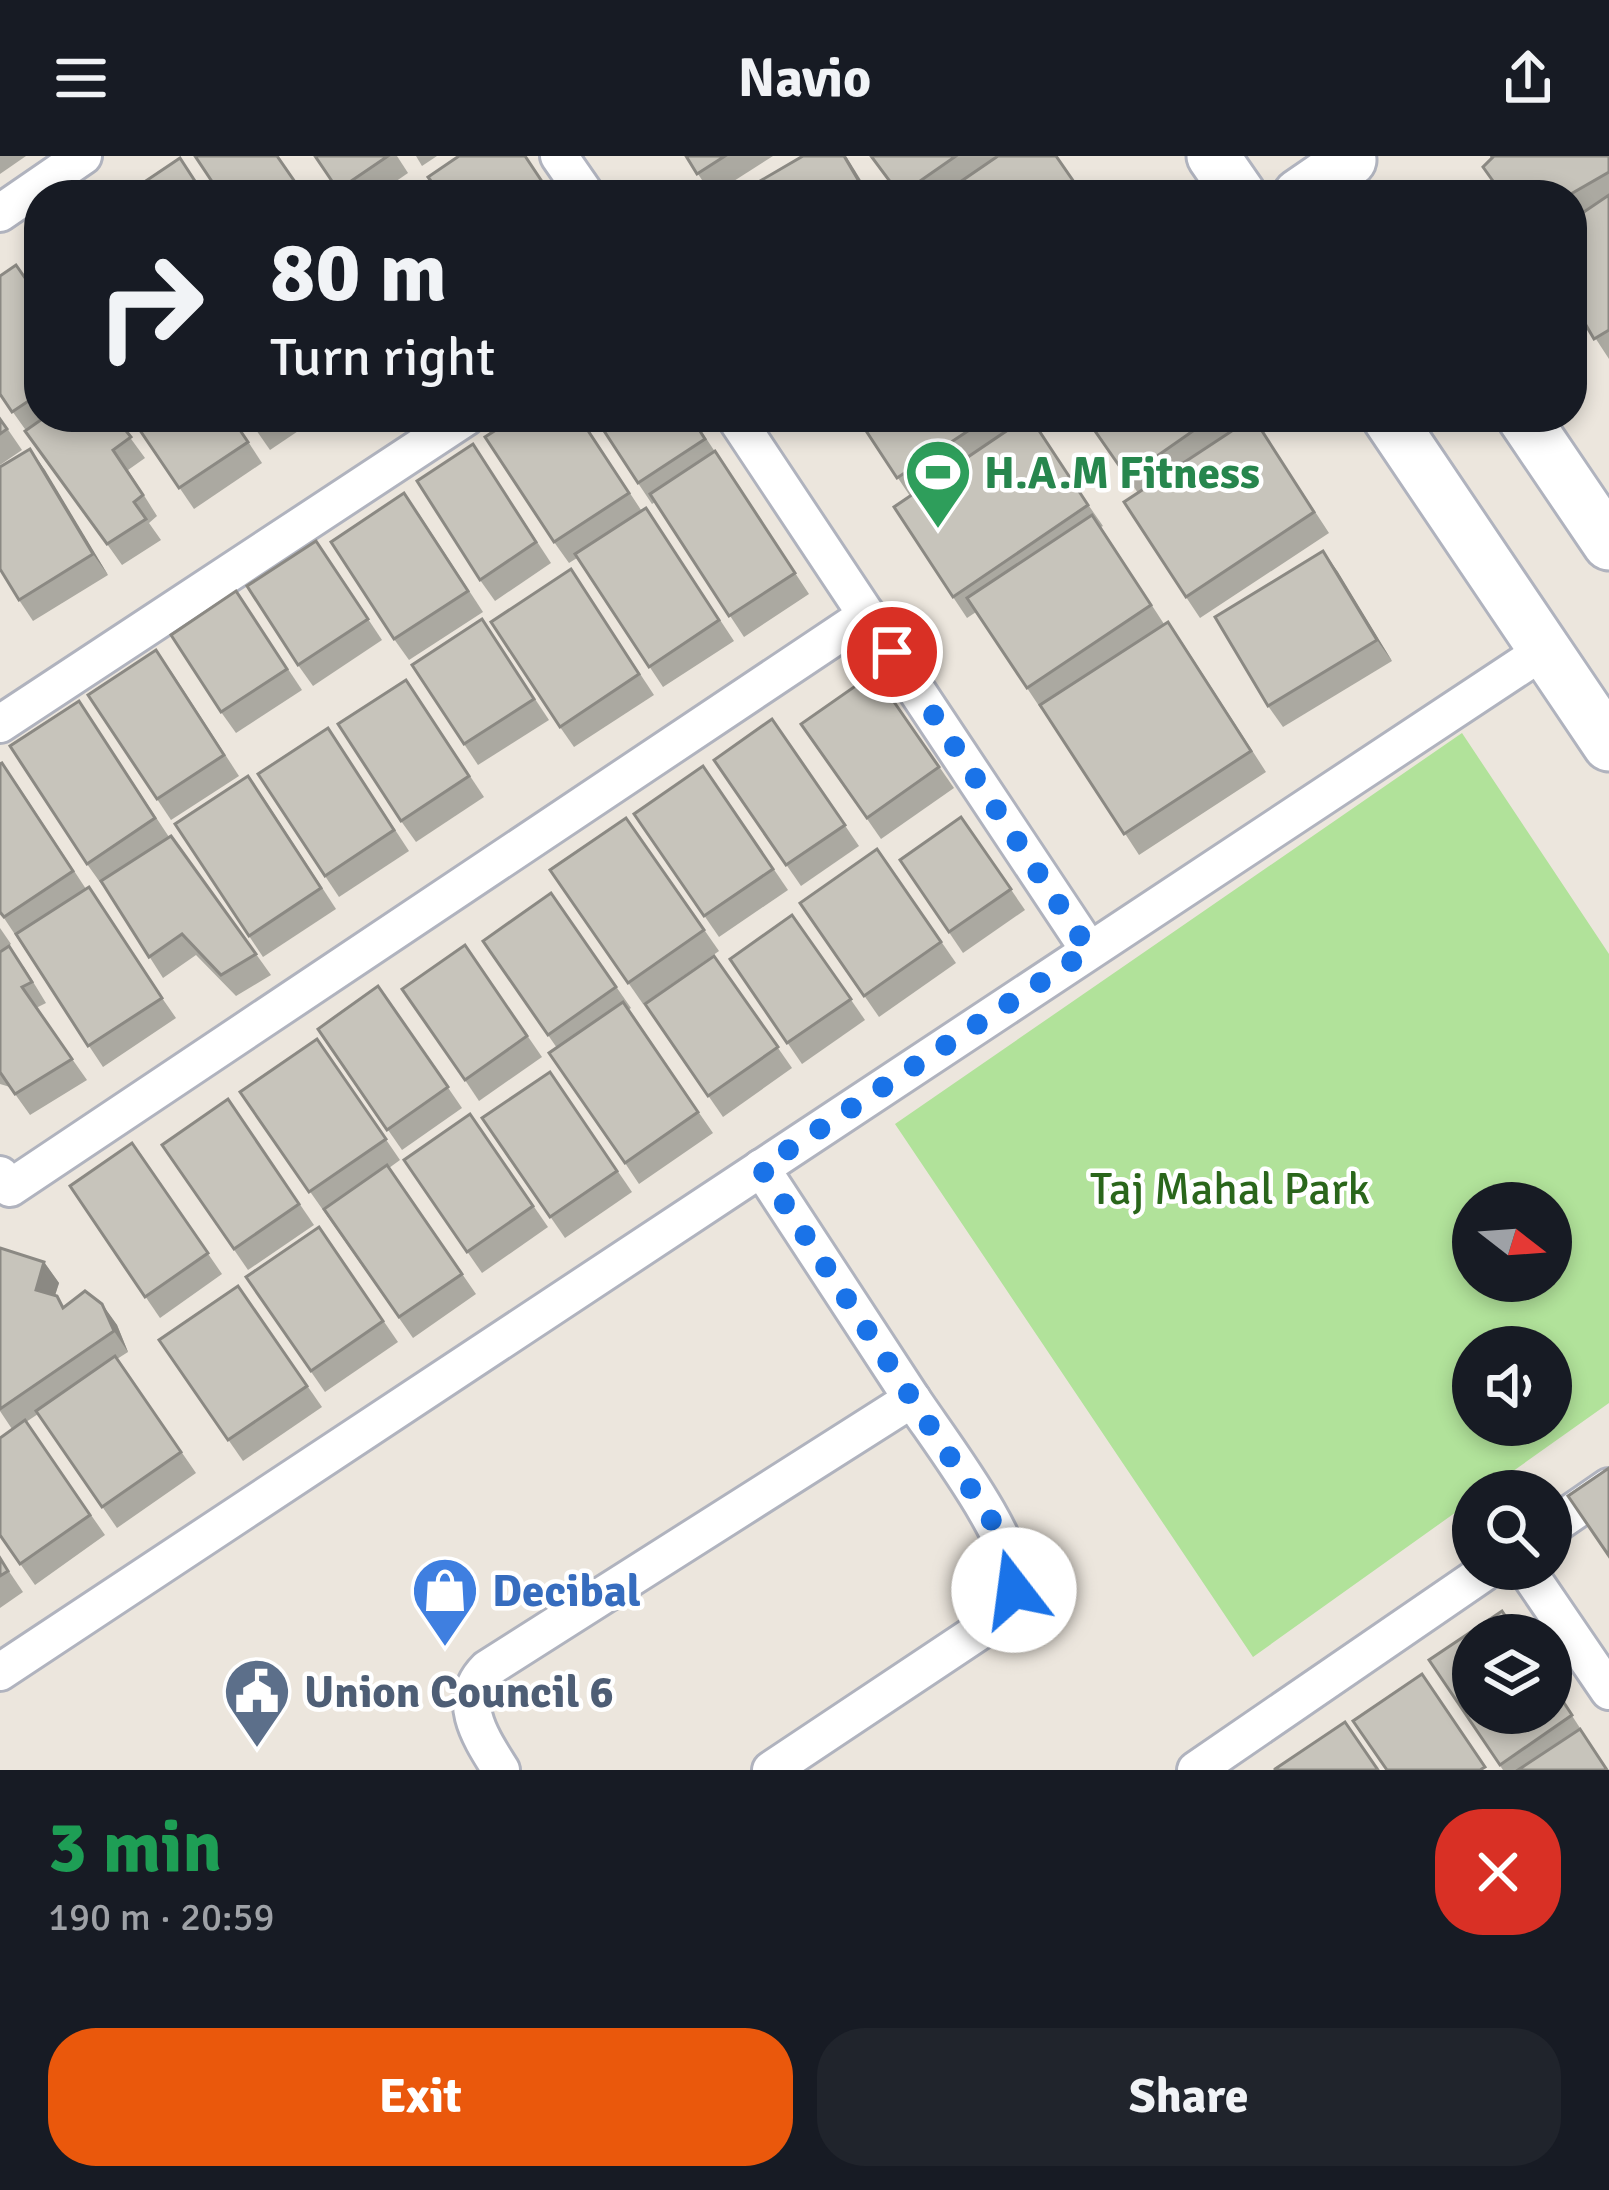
<!DOCTYPE html>
<html lang="en">
<head>
<meta charset="utf-8">
<style>
	:root { --surface:#171b24; --page:#20242c; --text:#f1f3f6; --muted:#9ea1a6; --accent:#ea580c }
	body { margin:0; font-family:Signika,sans-serif; background:var(--page); color:var(--text); height:100vh; display:flex; flex-direction:column; font-size:45px; white-space:nowrap }
	* { box-sizing:border-box; margin:0 }
	p { font-size:39px; color:var(--muted) }
	.icon { flex:none; width:66px; height:66px; fill:none; stroke:currentColor; stroke-width:2; stroke-linecap:round; stroke-linejoin:round }
	.map { position:relative; height:1614px; overflow:hidden }
	.drawer { display:flex; flex-direction:column; background:var(--surface); flex:1 }
	.drawer>* { flex:none }
	.guide { position:absolute; left:24px; top:24px; width:1563px; height:252px; border-radius:48px; box-shadow:0 6px 18px #0003; background:#171b24; color:var(--text); overflow:hidden }
	.needle { width:78px; rotate:107deg }
	.tools { position:absolute; left:1452px; top:1026px; display:grid; gap:24px }
	.tools a { display:grid; place-items:center; width:120px; height:120px; border-radius:50%; background:var(--surface); box-shadow:0 6px 18px #0003; font-size:60px }
	.pin { position:absolute; display:grid; place-items:center; width:102px; height:102px; color:#fff; margin:-51px; border:6px solid #fff; border-radius:50%; box-shadow:0 3px 12px #0007 }
	.me { position:absolute; width:132px; margin:-66px; rotate:345deg; stroke-linejoin:round; filter:drop-shadow(0 0 9px #0008) }
	.turn { display:flex; align-items:center; gap:42px; height:252px; padding:0 48px; font-size:54px }
	.turn .icon { width:156px; height:156px; stroke-width:2.5 }
	.turn b { display:block; font-size:84px; line-height:102px }
	.round { display:grid; place-items:center; flex:none; width:126px; height:126px; border-radius:48px; background:var(--page) }
	.summary { display:flex; align-items:center; justify-content:space-between; height:204px; padding:0 48px }
	h1 { font-size:72px; font-weight:700; line-height:90px; color:#1e9e55 }
	.primary-button { display:flex; gap:24px; margin-top:auto; padding:24px 48px }
	.primary-button a { flex:1; height:138px; border-radius:48px; background:var(--accent); color:#fff; font-size:48px; font-weight:700; line-height:138px; text-align:center }
	.primary-button a+a { background:var(--page); color:var(--text) }
	header { display:flex; justify-content:space-between; align-items:center; height:156px; padding:0 48px; background:var(--surface); font-size:54px; font-weight:700 }
	.map>svg:first-child { display:block }
	.green { fill:#b1e29a; fill-rule:evenodd }
	.lines { fill:none; stroke-linecap:round; stroke-linejoin:round }
	.street-casing { stroke:#b0b3be; stroke-width:42 }
	.secondary-casing { stroke:#b0b3be; stroke-width:57 }
	.street { stroke:#fff; stroke-width:36 }
	.secondary { stroke:#fff; stroke-width:51 }
	.wall { fill:#aba9a1 }
	.shaded-wall { fill:#8b8983 }
	.building { fill:#c7c4bb; stroke:#8b8983; stroke-width:3 }
	.route { stroke:#1a73e8; stroke-width:21; stroke-dasharray:0 37.8 }
	.labels { text-anchor:middle; stroke-width:9; stroke-linejoin:round; paint-order:stroke }
	.leisure-label { font-size:45px; font-weight:bold; fill:#27864d; stroke:#fff; text-anchor:start }
	.park-label { font-size:45px; fill:#2a661b; stroke:#fff }
	.shop-label { font-size:45px; font-weight:bold; fill:#366cbe; stroke:#fff; text-anchor:start }
	.service-label { font-size:45px; font-weight:bold; fill:#4e5e75; stroke:#fff; text-anchor:start }
</style>
</head>
<body>
<header><svg class="icon" aria-label="menu" viewBox="0 0 24 24"><path d="M4 6h16M4 12h16M4 18h16"/></svg>Navio<svg class="icon" aria-label="share" viewBox="0 0 24 24"><path d="M12 15V3M7 8l5-5 5 5M5 13v7h14v-7"/></svg></header>
<div class="map">
<svg width="1609" height="1614" viewBox="0 0 1609 1614">
	<rect width="100%" height="100%" fill="#ece6dd"/>
	<path class="green" d="M1462 577 1609 798V1247L1485 1335H1473V1344L1253 1501 895 968ZM1473 1047H1551V1125H1473ZM1473 1191H1551V1269H1473Z"/>
	<g class="lines">
		<defs>
			<g id="street">
				<path d="M559 0 586 39"/>
				<path d="M0 57 83 0"/>
				<path d="M735 261 1089 794"/>
				<path d="M0 568 466 261"/>
				<path d="M0 1019 10 1032 867 459"/>
				<path d="M1551 1371 1609 1331"/>
				<path d="M1526 1413 1609 1535"/>
				<path d="M0 1516 1543 495"/>
				<path d="M501 1614C481 1582 455 1545 487 1513L912 1243 761 1012"/>
				<path d="M771 1614 978 1476C990 1465 1011 1451 1014 1433 1022 1391 937 1281 912 1243"/>
				<path d="M1196 1614 1489 1413"/>
			</g>
			<g id="secondary">
				<path d="M1213 0 1240 39"/>
				<path d="M1299 39 1350 4"/>
				<path d="M1388 261 1609 589"/>
				<path d="M1523 261 1609 388"/>
			</g>
		</defs>
		<use href="#street" class="street-casing"/>
		<use href="#secondary" class="secondary-casing"/>
		<use href="#street" class="street"/>
		<use href="#secondary" class="secondary"/>
	</g>
	<g class="wall">
		<path d="M0 0H26L0 18Z"/>
		<path d="M315 0H397L408 17 376 39H341Z"/>
		<path d="M416 0H437L422 10Z"/>
		<path d="M686 0H773L712 39Z"/>
		<path d="M871 0H1056L1083 39H898Z"/>
		<path d="M1490 0H1609V203L1579 157 1572 160V39H1502Z"/>
		<path d="M39 142V261H115L145 302 128 314 157 360 149 367 161 384 122 409 0 238Z"/>
		<path d="M131 261H232L262 307 194 353Z"/>
		<path d="M247 261H319L270 294Z"/>
		<path d="M580 261 641 354 646 352 734 485 663 531 577 402 569 407 554 386Z"/>
		<path d="M692 261 809 438 744 481 655 346 652 348 638 327Z"/>
		<path d="M857 261H996L1006 275 1027 261 1103 370 1101 371 1164 468 1182 486 1266 616 1139 699 1043 552 1041 553 1027 532 976 456 967 462 953 441 910 340Z"/>
		<path d="M1088 261H1228L1236 272 1253 261 1329 377 1200 462 1186 441 1138 337 1086 262Z"/>
		<path d="M0 262 22 294 0 309Z"/>
		<path d="M473 288 551 407 495 445 480 424Z"/>
		<path d="M30 293 108 419 33 465 19 444Z"/>
		<path d="M419 358 483 456 409 504 394 483Z"/>
		<path d="M316 385 382 484 313 530 298 509Z"/>
		<path d="M1323 395 1392 505 1283 571 1268 550Z"/>
		<path d="M571 413 654 539 574 591 560 571Z"/>
		<path d="M236 435 302 534 236 577 221 556Z"/>
		<path d="M482 463 549 564 478 609 464 588Z"/>
		<path d="M171 515 239 620 171 664 157 643Z"/>
		<path d="M874 517 954 632 881 683 801 568Z"/>
		<path d="M406 524 484 641 416 686 401 665Z"/>
		<path d="M79 545 169 681 171 680 271 819 236 840 196 799 163 822 103 728 102 729 87 708Z"/>
		<path d="M772 563 859 690 801 730 714 604Z"/>
		<path d="M342 593 409 695 339 741 325 720Z"/>
		<path d="M703 610 788 734 719 781 634 658Z"/>
		<path d="M17 628 86 733 176 862 103 911 0 756Z"/>
		<path d="M263 641 336 753 263 801 249 780Z"/>
		<path d="M961 661 1025 754 963 797 900 704Z"/>
		<path d="M626 662 719 795 643 848 550 714Z"/>
		<path d="M877 693 956 807 879 861 800 747Z"/>
		<path d="M551 737 631 852 628 854 713 977 639 1028 625 1007 557 892 483 785Z"/>
		<path d="M792 759 865 864 802 908 730 803Z"/>
		<path d="M0 772 11 788 0 796Z"/>
		<path d="M465 789 542 901 479 945 465 924Z"/>
		<path d="M0 796 24 811 46 847 36 852 87 924 30 959 10 931 0 928Z"/>
		<path d="M714 800 792 912 723 961 645 848Z"/>
		<path d="M378 830 462 952 402 994 318 873Z"/>
		<path d="M317 883 400 1004 389 1012 476 1138 413 1182 240 936Z"/>
		<path d="M550 916 632 1036 565 1082 482 962Z"/>
		<path d="M228 943 314 1069 248 1114 162 989Z"/>
		<path d="M470 958 548 1071 482 1117 404 1004Z"/>
		<path d="M132 987 222 1118 160 1162 70 1030Z"/>
		<path d="M319 1071 398 1186 325 1236 246 1121Z"/>
		<path d="M0 1092 44 1106 59 1127 55 1139 64 1151 102 1148 117 1169 128 1196 117 1203 196 1317 117 1372 38 1258 26 1266 105 1379 35 1429 0 1379 12 1273 0 1255Z"/>
		<path d="M238 1130 322 1251 243 1305 159 1184Z"/>
		<path d="M0 1402 23 1436 0 1452Z"/>
		<path d="M1429 1504 1551 1527 1607 1614H1503Z"/>
	</g>
	<g class="shaded-wall">
		<path d="M844 0H846L870 39H867Z"/>
		<path d="M30 293 45 314 108 419 93 398Z"/>
		<path d="M1323 395 1338 416 1392 505 1377 484Z"/>
		<path d="M44 1106 59 1127 50 1155 36 1134Z"/>
		<path d="M102 1148 117 1169 128 1196 114 1175Z"/>
	</g>
	<g class="building">
		<path d="M195 0H277L304 39H221Z"/>
		<path d="M315 0H388L338 34Z"/>
		<path d="M459 0H525L551 39H441L428 21Z"/>
		<path d="M686 0H725L697 18Z"/>
		<path d="M803 0H844L867 39H736Z"/>
		<path d="M871 0H956L900 39Z"/>
		<path d="M998 0H1056L1083 39H941Z"/>
		<path d="M1492 0H1609V16L1569 39H1503L1483 11 1493 1Z"/>
		<path d="M180 2 204 39H125Z"/>
		<path d="M1609 39V174L1594 183 1572 145V64Z"/>
		<path d="M39 100V128L26 109Z"/>
		<path d="M16 109 39 142V238L12 256 0 238V120Z"/>
		<path d="M45 261H115L131 281 113 294 143 339 134 346 146 363 107 388 25 275Z"/>
		<path d="M131 261H231L248 286 179 332Z"/>
		<path d="M247 261H274L255 273Z"/>
		<path d="M516 261H579L629 337 554 386 485 281Z"/>
		<path d="M595 261H691L705 283 638 327Z"/>
		<path d="M857 261H989L897 322Z"/>
		<path d="M1027 261H1030L1088 349 953 441 894 351Z"/>
		<path d="M1088 261H1213L1127 321 1086 262Z"/>
		<path d="M1253 261 1314 356 1186 441 1124 346Z"/>
		<path d="M0 263 7 273 0 278Z"/>
		<path d="M473 288 536 386 480 424 417 325Z"/>
		<path d="M30 293 93 398 19 444 0 413V311Z"/>
		<path d="M715 295 795 417 729 460 650 338Z"/>
		<path d="M404 337 468 435 394 483 331 386Z"/>
		<path d="M646 352 719 464 649 511 575 398Z"/>
		<path d="M1092 359 1151 449 1027 532 967 442Z"/>
		<path d="M316 385 368 463 298 509 247 430Z"/>
		<path d="M1323 395 1377 484 1268 550 1215 461Z"/>
		<path d="M571 413 639 518 560 571 491 466Z"/>
		<path d="M236 435 287 513 221 556 171 479Z"/>
		<path d="M482 463 534 543 464 588 412 509Z"/>
		<path d="M1168 466 1251 595 1124 678 1040 549Z"/>
		<path d="M156 494 224 599 157 643 88 539Z"/>
		<path d="M874 517 939 611 867 662 801 568Z"/>
		<path d="M406 524 469 620 401 665 338 568Z"/>
		<path d="M79 545 155 662 87 708 10 590Z"/>
		<path d="M772 563 845 669 786 709 714 604Z"/>
		<path d="M328 572 394 674 325 720 258 618Z"/>
		<path d="M2 607 73 715 4 761 0 756V608Z"/>
		<path d="M703 610 773 713 704 760 634 658Z"/>
		<path d="M248 620 321 732 249 780 175 668Z"/>
		<path d="M961 661 1011 733 949 776 900 704Z"/>
		<path d="M626 662 704 774 628 827 550 714Z"/>
		<path d="M171 680 256 798 221 819 182 778 149 801 101 725Z"/>
		<path d="M877 693 941 786 864 840 800 747Z"/>
		<path d="M89 731 162 842 88 890 16 778Z"/>
		<path d="M551 737 616 831 548 879 483 785Z"/>
		<path d="M792 759 851 843 787 887 730 803Z"/>
		<path d="M465 789 527 880 465 924 402 833Z"/>
		<path d="M9 790 32 826 22 831 72 903 15 938 0 916V796Z"/>
		<path d="M714 800 778 891 708 940 645 848Z"/>
		<path d="M378 830 448 931 387 974 318 873Z"/>
		<path d="M623 846 698 956 625 1007 549 897Z"/>
		<path d="M317 883 386 983 309 1036 240 936Z"/>
		<path d="M550 916 617 1015 550 1061 482 962Z"/>
		<path d="M228 943 299 1048 234 1093 162 989Z"/>
		<path d="M470 958 533 1050 467 1096 404 1004Z"/>
		<path d="M132 987 208 1097 145 1141 70 1030Z"/>
		<path d="M387 1009 462 1118 399 1161 324 1053Z"/>
		<path d="M319 1071 383 1165 311 1215 246 1121Z"/>
		<path d="M0 1092 44 1106 36 1134 57 1140 63 1152 85 1135 102 1148 114 1175 0 1253Z"/>
		<path d="M238 1130 307 1230 228 1284 159 1184Z"/>
		<path d="M115 1200 181 1296 102 1351 36 1255Z"/>
		<path d="M25 1264 90 1359 20 1408 0 1379V1282Z"/>
		<path d="M1609 1312V1400L1568 1340Z"/>
		<path d="M0 1402 8 1415 0 1420Z"/>
		<path d="M1502 1455 1518 1479H1473V1557H1551V1527L1572 1559 1500 1609 1429 1504Z"/>
		<path d="M1422 1518 1485 1611 1480 1614H1387L1353 1565Z"/>
		<path d="M1345 1566 1378 1614H1275V1613Z"/>
		<path d="M1580 1573 1607 1614H1518Z"/>
	</g>
	<g class="lines">
		<path class="route" d="M892 496 1089 794 761 1012 1001 1379 1011 1406 1014 1434"/>
	</g>
	<defs>
		<symbol id="stadium-pin" viewBox="-11 -11 22 30"><path d="M0 17L-7.5 6A9.5 9.5 0 1 1 7.5 6Z" fill="#2e9e5b" stroke="#fff"/><path d="M0-5a6.5 5 0 1 0 0 10a6.5 5 0 1 0 0-10ZM-3.5-1.8h7v3.6h-7Z" fill="#fff"/></symbol>
		<symbol id="shop-pin" viewBox="-11 -11 22 30"><path d="M0 17L-7.5 6A9.5 9.5 0 1 1 7.5 6Z" fill="#3f7fe0" stroke="#fff"/><path d="M-5-2.5h2.3a2.7 3.5 0 0 1 5.4 0H5L5.5 6h-11ZM-1.5-2.5h3a1.5 2.3 0 0 0-3 0Z" fill="#fff"/></symbol>
		<symbol id="civic-pin" viewBox="-11 -11 22 30"><path d="M0 17L-7.5 6A9.5 9.5 0 1 1 7.5 6Z" fill="#5c6f8a" stroke="#fff"/><path d="M-.6-6.5H3V-4.5H.6V-3L4-1V1h2V6H-6V1h2V-1L-.6-3ZM-1.2 2.5V6h2.4V2.5Z" fill="#fff"/></symbol>
	</defs>
	<g fill-rule="evenodd">
		<use href="#stadium-pin" x="900" y="278" width="76" height="104"/>
		<use href="#shop-pin" x="407" y="1396" width="76" height="104"/>
		<use href="#civic-pin" x="219" y="1497" width="76" height="104"/>
	</g>
	<g class="labels">
		<g class="leisure-label">
			<text x="984" y="332">H.A.M Fitness</text>
		</g>
		<g class="park-label">
			<text x="1230" y="1048">Taj Mahal Park</text>
		</g>
		<g class="shop-label">
			<text x="492" y="1450">Decibal</text>
		</g>
		<g class="service-label">
			<text x="304" y="1551">Union Council 6</text>
		</g>
	</g>
</svg>
<div class="tools">
<a><svg class="needle" viewBox="-14 -14 28 28"><path d="M0-13l5 13h-10z" fill="#e53935"/><path d="M0 13l5-13h-10z" fill="#9ea1a6"/></svg></a>
<a><svg class="icon" aria-label="sound" viewBox="0 0 24 24"><path d="M4 9h4l5-4v14l-5-4H4zM17 9q2 3 0 6"/></svg></a>
<a><svg class="icon" aria-label="search" viewBox="0 0 24 24"><circle cx="10" cy="10" r="6"/><path d="M15 15l6 6"/></svg></a>
<a><svg class="icon" aria-label="layers" viewBox="0 0 24 24"><path d="M12 4l9 5-9 5-9-5zM3 14l9 5 9-5"/></svg></a>
</div>
<div class="pin" style="left:892px;top:496px;background:#d93025"><svg class="icon" aria-label="arrive" viewBox="0 0 24 24"><path d="M6 21V4h12l-3 4 3 4H6"/></svg></div>
<svg class="me" style="left:1014px;top:1434px" viewBox="-20 -20 40 40"><circle r="19" fill="#fff"/><path d="M0-13L10 11 0 6-10 11z" fill="#1a73e8"/></svg>
<div class="guide">
<div class="turn"><svg class="icon" aria-label="right" viewBox="0 0 24 24"><path d="M7 20v-9h11M14 6l5 5-5 5"/></svg><div><b>80 m</b>Turn right</div></div>
</div>
</div>
<section class="drawer">
<div class="summary"><div><h1>3 min</h1><p>190 m · 20:59</p></div><a class="round" style="background:#d93025;color:#fff"><svg class="icon" aria-label="close" viewBox="0 0 24 24"><path d="M6 6l12 12M18 6L6 18"/></svg></a></div>
<div class="primary-button"><a>Exit</a><a>Share</a></div>
</section>
</body>
</html>
